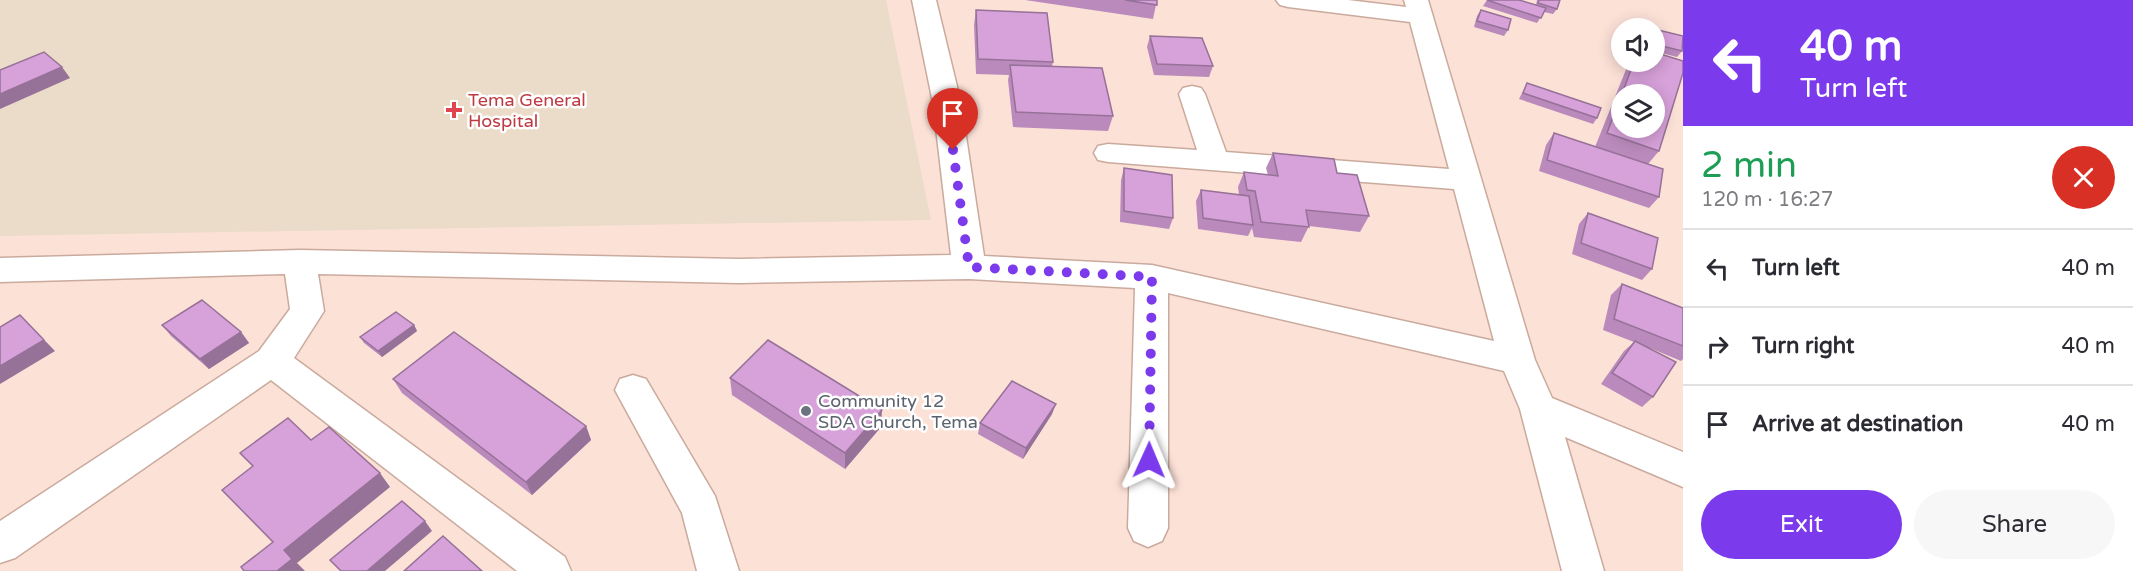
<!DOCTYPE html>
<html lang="en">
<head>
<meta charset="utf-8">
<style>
	:root { --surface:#fff; --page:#f7f7f7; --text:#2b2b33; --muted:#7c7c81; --line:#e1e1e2; --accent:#7c3aed }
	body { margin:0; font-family:"Varela Round",sans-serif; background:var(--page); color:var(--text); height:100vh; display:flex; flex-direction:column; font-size:22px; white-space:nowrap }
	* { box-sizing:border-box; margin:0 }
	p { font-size:20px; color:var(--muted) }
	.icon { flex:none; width:33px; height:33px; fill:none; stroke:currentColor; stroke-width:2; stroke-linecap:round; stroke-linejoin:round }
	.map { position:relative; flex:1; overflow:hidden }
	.drawer { display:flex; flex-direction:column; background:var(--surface); width:450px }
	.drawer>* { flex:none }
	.guide { background:#7c3aed; color:#fff; overflow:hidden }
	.tools { position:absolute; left:1611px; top:18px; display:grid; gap:12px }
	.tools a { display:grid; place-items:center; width:54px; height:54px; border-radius:50%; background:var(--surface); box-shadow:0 3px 15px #0003; font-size:30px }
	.pin { position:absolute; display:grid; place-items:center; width:51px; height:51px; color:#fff; margin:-62px -26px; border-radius:50% 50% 50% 0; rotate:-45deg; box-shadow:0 0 6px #0007 }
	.pin .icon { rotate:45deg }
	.me { position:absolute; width:66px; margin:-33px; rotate:1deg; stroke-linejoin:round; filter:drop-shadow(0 0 4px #0008) }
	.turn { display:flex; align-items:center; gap:21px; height:126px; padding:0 18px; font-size:27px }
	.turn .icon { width:78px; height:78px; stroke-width:2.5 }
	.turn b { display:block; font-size:42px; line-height:51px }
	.round { display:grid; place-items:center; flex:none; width:63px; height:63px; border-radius:32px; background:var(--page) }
	.headline { display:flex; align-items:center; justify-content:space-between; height:102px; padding:0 18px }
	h1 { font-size:36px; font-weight:600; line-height:45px; color:#1e9e55 }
	.button { display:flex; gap:12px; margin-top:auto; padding:12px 18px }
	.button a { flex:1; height:69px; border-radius:36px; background:var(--accent); color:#fff; font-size:24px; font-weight:600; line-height:69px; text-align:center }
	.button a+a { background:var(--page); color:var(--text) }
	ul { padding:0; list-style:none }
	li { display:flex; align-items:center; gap:18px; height:78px; padding:0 18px; border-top:2px solid var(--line) }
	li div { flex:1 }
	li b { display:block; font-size:22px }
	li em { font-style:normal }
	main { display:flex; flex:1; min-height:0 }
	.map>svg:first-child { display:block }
	.medical { fill:#ebdbc9 }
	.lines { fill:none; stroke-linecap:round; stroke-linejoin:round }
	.minor-casing { stroke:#caaa9d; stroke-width:3 }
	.minor { fill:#fff; fill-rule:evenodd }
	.wall { fill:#b98abb }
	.shaded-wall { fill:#967198 }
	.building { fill:#d7a1d9; stroke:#967198; stroke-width:1.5; fill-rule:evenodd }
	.route { stroke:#7c3aed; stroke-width:10; stroke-dasharray:0 18 }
	.health-dot { fill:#e0444e; stroke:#fff; stroke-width:2 }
	.worship-dot { fill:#6b7280; stroke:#fff; stroke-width:2 }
	.labels { text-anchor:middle; stroke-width:5; stroke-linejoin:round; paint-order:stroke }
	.health-label { font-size:18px; fill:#be3a42; stroke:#fff; text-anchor:start }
	.worship-label { font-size:18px; fill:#5b616d; stroke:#fff; text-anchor:start }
</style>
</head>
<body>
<main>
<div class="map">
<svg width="1683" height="571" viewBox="0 0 1683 571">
	<rect width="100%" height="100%" fill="#fce1d7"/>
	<path class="medical" d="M0 0H886L931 220 0 236Z"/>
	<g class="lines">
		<defs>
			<g id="minor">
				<path d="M912 0H936L961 103 984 256 1152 265 1494 341 1454 189 1108 162 1098 160 1094 153 1098 146 1108 144 1197 150 1179 94 1183 88 1192 86 1201 88 1205 94 1226 152 1449 169 1410 22 1288 7 1280 5 1276 0H1348L1406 7 1404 0H1428L1535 360 1552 398 1683 452V487L1565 437 1604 571H1562L1520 409 1504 371 1168 293V528L1162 541 1148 547 1134 541 1128 528 1135 288 969 279 739 283 318 274 324 311 294 358 565 557 571 571H517L271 380 15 558 0 563V521L259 351 290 309 285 274 0 282V258L300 250 739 259 951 255 933 103Z"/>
				<path d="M633 375 646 379 715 496 739 571H697L682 513 615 390 620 379Z"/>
			</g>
		</defs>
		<use href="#minor" class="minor-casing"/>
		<use href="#minor" class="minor"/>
	</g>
	<g class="wall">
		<path d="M1025 0H1157L1153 19Z"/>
		<path d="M1487 0 1536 5 1537 0H1560L1557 9 1553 14 1544 12 1537 23 1483 6Z"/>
		<path d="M976 10 1053 62 1052 66 1113 116 1108 131 1013 127 1008 80 1009 75 976 74 974 25Z"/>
		<path d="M1481 10 1508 30 1504 36 1474 27 1477 16Z"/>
		<path d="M1654 29 1682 51 1677 57 1654 51Z"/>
		<path d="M1150 36 1213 66 1209 77 1154 75 1147 47Z"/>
		<path d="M1629 62H1654L1659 151 1648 164 1659 197 1649 208 1539 171 1546 145 1554 133 1595 147Z"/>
		<path d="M1527 83 1597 118 1593 124 1519 99Z"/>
		<path d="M1273 153 1337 173 1369 216 1360 232 1309 226 1301 242 1254 237 1252 228 1248 236 1198 229 1196 201 1201 190 1239 195 1238 187 1244 172 1268 175 1266 168Z"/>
		<path d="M1124 168 1173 218 1169 229 1120 222 1121 180Z"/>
		<path d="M1588 213 1652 269 1642 280 1572 254 1579 224Z"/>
		<path d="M1622 284 1683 308V359L1681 361 1650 348 1653 397 1642 407 1601 384 1624 351 1634 342 1603 330 1611 295Z"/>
		<path d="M162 325 241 332 249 343 209 369 171 336Z"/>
		<path d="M414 325 417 331 382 357 364 343 360 337Z"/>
		<path d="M730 378 881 427 845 469 732 395Z"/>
		<path d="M393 379 586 426 591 440 532 495 402 393Z"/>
		<path d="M1052 414 1023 459 978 434 980 423Z"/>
	</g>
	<g class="shaded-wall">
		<path d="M62 67 70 78 0 109V94Z"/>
		<path d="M20 315 55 351 0 384V366Z"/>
		<path d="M414 325 417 331 382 357 378 351Z"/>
		<path d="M241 332 249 343 209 369 200 359Z"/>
		<path d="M1056 404 1052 414 1023 459 1026 448Z"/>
		<path d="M882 410 881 427 845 469V453Z"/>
		<path d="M586 426 591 440 532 495 526 482Z"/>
		<path d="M380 473 390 487 297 563 305 571H277L284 550Z"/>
		<path d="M425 521 432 531 385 571H367Z"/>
	</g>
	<g class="building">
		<path d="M1125 0H1157V5Z"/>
		<path d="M1487 0H1519L1546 8 1541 18Z"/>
		<path d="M1539 0H1560L1557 9 1538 3Z"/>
		<path d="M976 10 1047 13 1053 62 978 59Z"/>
		<path d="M1481 10 1511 19 1508 30 1477 21Z"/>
		<path d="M1636 24 1654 28H1635Z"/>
		<path d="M1654 29 1683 36 1682 51 1654 44Z"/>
		<path d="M1150 36 1202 38 1213 66 1157 64Z"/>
		<path d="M44 52 62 67 0 94V70Z"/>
		<path d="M1654 52 1683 61V73L1659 151 1607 133 1634 62H1654ZM1622 94H1654V128H1622Z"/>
		<path d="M1010 65 1102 68 1113 116 1016 112Z"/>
		<path d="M1527 83 1601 108 1597 118 1523 93Z"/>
		<path d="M1554 133 1663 169 1659 197 1547 160Z"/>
		<path d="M1273 153 1334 159 1337 173 1357 175 1369 216 1306 210 1309 227 1261 222 1255 191 1247 190 1244 172 1278 176Z"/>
		<path d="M1124 168 1172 175 1173 218 1124 211Z"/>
		<path d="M1201 190 1249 196 1253 225 1203 218Z"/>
		<path d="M1588 213 1658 238 1652 269 1581 243Z"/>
		<path d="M1622 284 1683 308V346L1614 319Z"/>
		<path d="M202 300 241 332 200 359 162 325Z"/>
		<path d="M396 312 414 325 378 351 360 337Z"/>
		<path d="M20 315 44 340 0 366V327Z"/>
		<path d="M454 332 586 426 526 482 393 379Z"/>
		<path d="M768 340 882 410 845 453 730 378Z"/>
		<path d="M1635 341 1676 362 1653 397 1612 373Z"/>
		<path d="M1012 381 1056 404 1026 448 980 423Z"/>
		<path d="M288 418 311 440 329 427 380 473 284 550 292 559 277 571H244L241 567 273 542 222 490 253 466 240 453Z"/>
		<path d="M402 501 425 521 367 571H341L330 560Z"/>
		<path d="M443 536 482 571H404Z"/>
	</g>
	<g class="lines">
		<path class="route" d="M953 150 969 267 1152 277 1149 460"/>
	</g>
	<path class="health-dot" d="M451 101h6v6h6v6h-6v6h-6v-6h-6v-6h6z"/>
	<circle class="worship-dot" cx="806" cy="411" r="6"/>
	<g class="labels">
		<g class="health-label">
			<text x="468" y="106">Tema General<tspan x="468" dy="21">Hospital</tspan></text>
		</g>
		<g class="worship-label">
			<text x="818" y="407">Community 12<tspan x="818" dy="21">SDA Church, Tema</tspan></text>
		</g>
	</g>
</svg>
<div class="tools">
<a><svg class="icon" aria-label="sound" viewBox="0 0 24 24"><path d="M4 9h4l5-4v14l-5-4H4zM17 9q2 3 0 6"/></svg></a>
<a><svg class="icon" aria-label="layers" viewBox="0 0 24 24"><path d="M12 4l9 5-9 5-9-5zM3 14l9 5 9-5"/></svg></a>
</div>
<div class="pin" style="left:953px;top:150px;background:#d93025"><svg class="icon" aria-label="arrive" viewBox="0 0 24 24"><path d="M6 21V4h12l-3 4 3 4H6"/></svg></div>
<svg class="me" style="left:1149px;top:460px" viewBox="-20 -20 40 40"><path d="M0-17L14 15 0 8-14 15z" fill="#7c3aed" stroke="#fff" stroke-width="4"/></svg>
</div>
<section class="drawer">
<div class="guide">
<div class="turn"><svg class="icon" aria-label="left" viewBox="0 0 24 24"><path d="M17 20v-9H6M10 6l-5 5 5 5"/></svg><div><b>40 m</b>Turn left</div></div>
</div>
<div class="headline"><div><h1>2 min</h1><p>120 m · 16:27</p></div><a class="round" style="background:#d93025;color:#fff"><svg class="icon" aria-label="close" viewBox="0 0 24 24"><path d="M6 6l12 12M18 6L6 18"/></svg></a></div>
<ul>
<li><svg class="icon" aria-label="left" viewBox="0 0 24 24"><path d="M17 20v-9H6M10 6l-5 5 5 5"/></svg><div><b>Turn left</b></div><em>40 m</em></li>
<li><svg class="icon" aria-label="right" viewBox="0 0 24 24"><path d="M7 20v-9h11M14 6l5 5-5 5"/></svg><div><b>Turn right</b></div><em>40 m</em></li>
<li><svg class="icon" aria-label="arrive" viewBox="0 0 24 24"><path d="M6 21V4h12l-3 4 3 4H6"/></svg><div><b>Arrive at destination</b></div><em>40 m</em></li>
</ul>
<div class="button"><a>Exit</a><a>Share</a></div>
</section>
</main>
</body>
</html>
